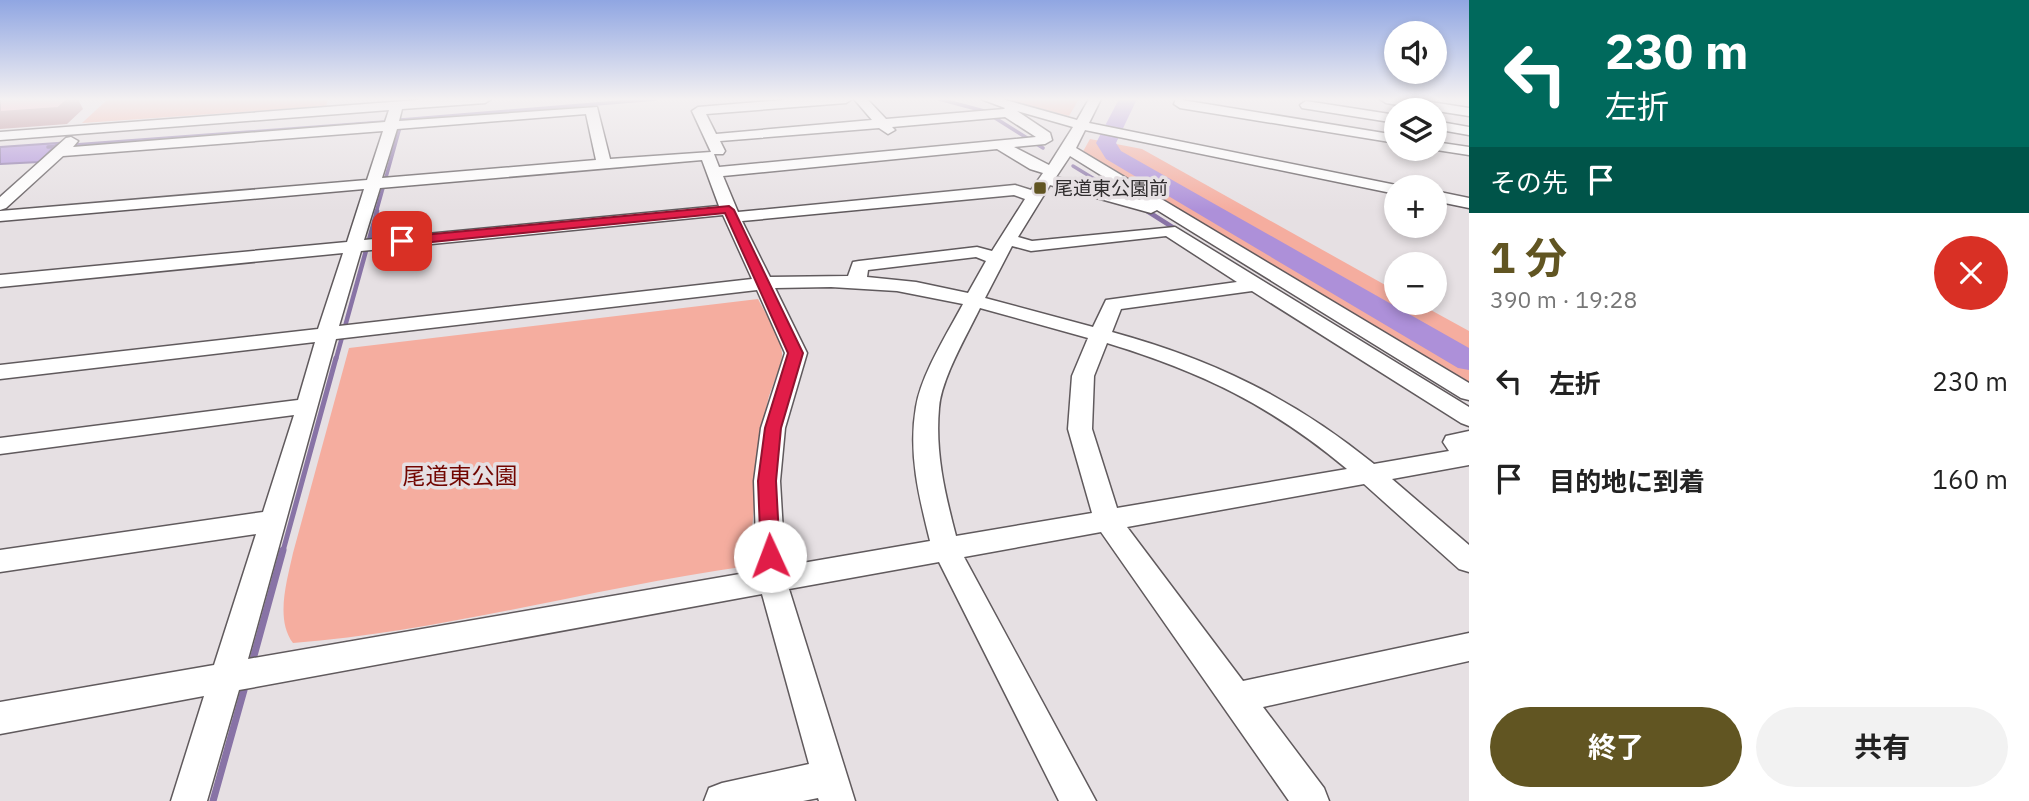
<!DOCTYPE html>
<html lang="ja">
<head>
<meta charset="utf-8">
<style>
	:root { --surface:#fff; --page:#f2f2f2; --text:#222; --muted:#767676; --accent:#615522 }
	body { margin:0; font-family:"IBM Plex Sans","Noto Sans JP",sans-serif; background:var(--page); color:var(--text); height:100vh; display:flex; flex-direction:column; font-size:26px; white-space:nowrap }
	* { box-sizing:border-box; margin:0 }
	p { font-size:23px; color:var(--muted) }
	.icon { flex:none; width:38px; height:38px; fill:none; stroke:currentColor; stroke-width:2; stroke-linecap:round; stroke-linejoin:round }
	.map { position:relative; flex:1; overflow:hidden }
	.panel { display:flex; flex-direction:column; background:var(--surface); width:560px }
	.panel>* { flex:none }
	.guide { background:#00695c; color:#fff; overflow:hidden }
	.controls { position:absolute; left:1384px; top:21px; display:grid; gap:14px }
	.controls a { display:grid; place-items:center; width:63px; height:63px; border-radius:50%; background:var(--surface); box-shadow:0 4px 10px #0003; font-size:35px }
	.pin { position:absolute; display:grid; place-items:center; width:60px; height:60px; color:#fff; margin:-30px; border-radius:14px; box-shadow:0 4px 10px #0006 }
	.me { position:absolute; width:77px; margin:-38px; rotate:358deg; stroke-linejoin:round; filter:drop-shadow(0 0 5px #0008) }
	.turn { display:flex; align-items:center; gap:24px; height:147px; padding:0 21px; font-size:32px }
	.turn .icon { width:91px; height:91px; stroke-width:2.5 }
	.turn b { display:block; font-size:49px; line-height:60px }
	.then { display:flex; align-items:center; height:66px; padding:0 21px; background:#0003; gap:14px; font-size:26px }
	.round { display:grid; place-items:center; flex:none; width:74px; height:74px; border-radius:37px; background:var(--page) }
	.headline { display:flex; align-items:center; justify-content:space-between; height:119px; padding:0 21px }
	h1 { font-size:42px; font-weight:700; line-height:52px; color:var(--accent) }
	.primary-button { display:flex; gap:14px; margin-top:auto; padding:14px 21px }
	.primary-button a { flex:1; height:80px; border-radius:42px; background:var(--accent); color:#fff; font-size:28px; font-weight:700; line-height:80px; text-align:center }
	.primary-button a+a { background:var(--page); color:var(--text) }
	ul { padding:0; list-style:none }
	li { display:flex; align-items:center; gap:21px; height:98px; padding:0 21px }
	li div { flex:1 }
	li b { display:block; font-size:26px }
	li em { font-style:normal }
	main { display:flex; flex:1; min-height:0 }
	.map>svg:first-child { display:block }
	.green { fill:#f5ad9f }
	.water { fill:#ad90d9; stroke:#8873a6; stroke-width:2 }
	.lines { fill:none; stroke-linecap:round; stroke-linejoin:round }
	.stream-far3 { stroke:#8873a6; stroke-width:3.5 }
	.stream-far2 { stroke:#8873a6; stroke-width:4.5 }
	.stream-far1 { stroke:#8873a6; stroke-width:5 }
	.stream { stroke:#8873a6; stroke-width:7 }
	.river { fill:#ad90d9; fill-rule:evenodd }
	.minor-casing { stroke:#605a5d; stroke-width:3 }
	.minor { fill:#fff; fill-rule:evenodd }
	.shaded-wall { fill:#b07d85 }
	.building { fill:#fcb2be; stroke:#b07d85; stroke-width:2 }
	.route { fill:#e11d48; stroke:#92132f; stroke-width:2 }
	.poi-dot { fill:#615522; stroke:#e6e0e3; stroke-width:2.5 }
	.labels { text-anchor:middle; stroke-width:7; stroke-linejoin:round; paint-order:stroke }
	.far-poi-label { font-size:19px; fill:#312e2f; stroke:#e6e0e3; text-anchor:start }
	.park-label { font-size:23px; fill:#720600; stroke:#e6e0e3 }
</style>
</head>
<body>
<main>
<div class="map">
<svg width="1469" height="801" viewBox="0 0 1469 801">
	<rect width="100%" height="100%" fill="#e6e0e3"/>
	<g class="green">
		<path d="M108 99H328L326 106 82 123Z"/>
		<path d="M1003 99H1079L1069 116Z"/>
		<path d="M1090 139 1142 149 1396 291V303H1418L1469 331V386L1081 155Z"/>
		<path d="M758 299C766 315 780 335 782 353 783 363 771 388 768 400 754 455 756 510 748 566 596 587 446 631 293 643 275 619 287 581 293 553L349 348Z"/>
	</g>
	<path class="water" d="M58 143 39 162 0 164V147Z"/>
	<g class="lines">
		<g class="stream-far3">
			<path d="M939 99 984 111 1043 148"/>
			<path d="M401 120 656 99"/>
			<path d="M48 147 384 122"/>
			<path d="M1073 166 1124 197"/>
			<path d="M1147 211 1150 213"/>
			<path d="M376 213 402 120"/>
		</g>
		<g class="stream-far2">
			<path d="M1147 211 1177 230"/>
			<path d="M336 359 377 211"/>
		</g>
		<path class="stream-far1" d="M283 551 336 358"/>
		<g class="stream">
			<path d="M252 663 283 550"/>
			<path d="M213 801 246 683"/>
		</g>
		<g class="river">
			<path d="M1119 99H1137L1116 143 1121 151 1469 348V370L1458 368 1106 159 1096 143Z"/>
			<path d="M1112 179 1120 181 1123 186 1120 191 1107 194 1099 192 1096 187 1099 182Z"/>
		</g>
		<defs>
			<g id="minor">
				<path d="M431 99H491L485 103 402 109 399 121 597 107 610 159 711 152 692 111 698 107 795 99H852L846 103 706 114 716 134 872 120 854 99H867L886 119 1004 109 1005 108 981 99H1002L1077 120 1089 99H1101L1089 123 1401 186 1396 187V194L1085 130 1076 148 1469 383V400L1461 398 1157 210 1151 213 1050 185 1018 237 1032 241 1175 227 1469 407V426L1461 423 1252 291 1121 309 1112 332C1211 359 1293 398 1374 464L1449 451 1443 442 1446 436 1469 431V465L1392 479 1469 545V572L1459 569 1364 484 1127 527 1243 681 1469 633V661L1263 707 1324 788 1329 801H1289L1101 532 964 557 1096 801H1059L939 562 789 589 855 801H819L818 798 803 801H704L709 788 722 783 809 764 762 594 239 690 207 801H171L204 696 0 734V702L214 665 256 534 0 572V550L263 512 294 415 0 454V438L298 400 315 342 0 379V365L318 329 343 253 0 287V275L347 242 364 189 0 221V211L367 180 383 131 63 156 6 208 0 210V197L66 138 71 137 78 141 73 147 385 122 389 110 0 140V132ZM1017 111 1073 127 1049 165 1014 147 1045 144 1052 140 1050 133ZM586 114 596 160 382 178 397 129ZM1005 117 1036 137 719 167 714 154H723L725 151 720 141 879 128 888 134 895 130 892 127ZM997 149 1030 169 1043 173 1031 190 1015 185 738 212 723 176ZM1070 156 1141 200 1056 177ZM702 160 719 206 364 240 380 188ZM1014 195 1025 199 992 251 977 247 859 261 853 262 848 276 770 277 742 221ZM723 215 752 279 339 326 361 251ZM1166 236 1237 282 1106 300 1093 327 985 298 1012 246 1031 251ZM976 257 986 261 968 293 916 282 867 277 868 270ZM831 287 897 291 963 304C948 332 921 375 916 407 908 453 919 497 930 541L785 566 780 481 785 428 807 353 775 288ZM757 290 785 353 761 428 754 481 757 571 248 659 336 339ZM980 308 1088 338 1072 376 1068 429 1092 513 956 536C945 494 935 453 939 408 941 379 967 335 980 308ZM1107 343C1202 372 1270 405 1347 469L1117 508 1092 429 1094 376Z"/>
				<path d="M1176 99 1396 135V143L1180 108 1174 104Z"/>
				<path d="M1380 99H1412L1469 108V116L1386 103Z"/>
				<path d="M1306 101 1396 115V123L1302 108 1300 105Z"/>
				<path d="M1435 121 1469 127V135L1435 129Z"/>
				<path d="M1435 142 1469 147V155L1430 149H1435Z"/>
				<path d="M1435 191 1469 198V208L1435 201Z"/>
			</g>
		</defs>
		<use href="#minor" class="minor-casing"/>
		<use href="#minor" class="minor"/>
	</g>
	<path class="shaded-wall" d="M62 99H80L79 101 83 109 67 124 0 129V112Z"/>
	<path class="building" d="M0 99H68L58 108 0 112Z"/>
	<linearGradient id="sky" x2="0" y2="1"><stop stop-color="#90a6e2"/><stop offset="0.47" stop-color="#f4f1f2"/><stop offset="1" stop-color="#f4f1f2" stop-opacity="0"/></linearGradient>
	<rect width="1469" height="211" fill="url(#sky)"/>
	<path class="route" d="M729 206 734 210 803 353 781 428 776 481 780 556 777 561 770 563 763 561 761 556 758 481 765 428 788 353 725 213 402 245 396 241 402 237Z"/>
	<rect class="poi-dot" x="1033" y="181" width="14" height="14" rx="3.5"/>
	<g class="labels">
		<g class="far-poi-label">
			<text x="1054" y="195">尾道東公園前</text>
		</g>
		<g class="park-label">
			<text x="460" y="484">尾道東公園</text>
		</g>
	</g>
</svg>
<div class="controls">
<a><svg class="icon" aria-label="sound" viewBox="0 0 24 24"><path d="M4 9h4l5-4v14l-5-4H4zM17 9q2 3 0 6"/></svg></a>
<a><svg class="icon" aria-label="layers" viewBox="0 0 24 24"><path d="M12 4l9 5-9 5-9-5zM3 14l9 5 9-5"/></svg></a>
<a>+</a>
<a>−</a>
</div>
<div class="pin" style="left:402px;top:241px;background:#d93025"><svg class="icon" aria-label="arrive" viewBox="0 0 24 24"><path d="M6 21V4h12l-3 4 3 4H6"/></svg></div>
<svg class="me" style="left:770px;top:556px" viewBox="-20 -20 40 40"><circle r="19" fill="#fff"/><path d="M0-13L10 11 0 6-10 11z" fill="#e11d48"/></svg>
</div>
<section class="panel">
<div class="guide">
<div class="turn"><svg class="icon" aria-label="left" viewBox="0 0 24 24"><path d="M17 20v-9H6M10 6l-5 5 5 5"/></svg><div><b>230 m</b>左折</div></div>
<div class="then">その先<svg class="icon" aria-label="arrive" viewBox="0 0 24 24"><path d="M6 21V4h12l-3 4 3 4H6"/></svg></div>
</div>
<div class="headline"><div><h1>1 分</h1><p>390 m · 19:28</p></div><a class="round" style="background:#d93025;color:#fff"><svg class="icon" aria-label="close" viewBox="0 0 24 24"><path d="M6 6l12 12M18 6L6 18"/></svg></a></div>
<ul>
<li><svg class="icon" aria-label="left" viewBox="0 0 24 24"><path d="M17 20v-9H6M10 6l-5 5 5 5"/></svg><div><b>左折</b></div><em>230 m</em></li>
<li><svg class="icon" aria-label="arrive" viewBox="0 0 24 24"><path d="M6 21V4h12l-3 4 3 4H6"/></svg><div><b>目的地に到着</b></div><em>160 m</em></li>
</ul>
<div class="primary-button"><a>終了</a><a>共有</a></div>
</section>
</main>
</body>
</html>
